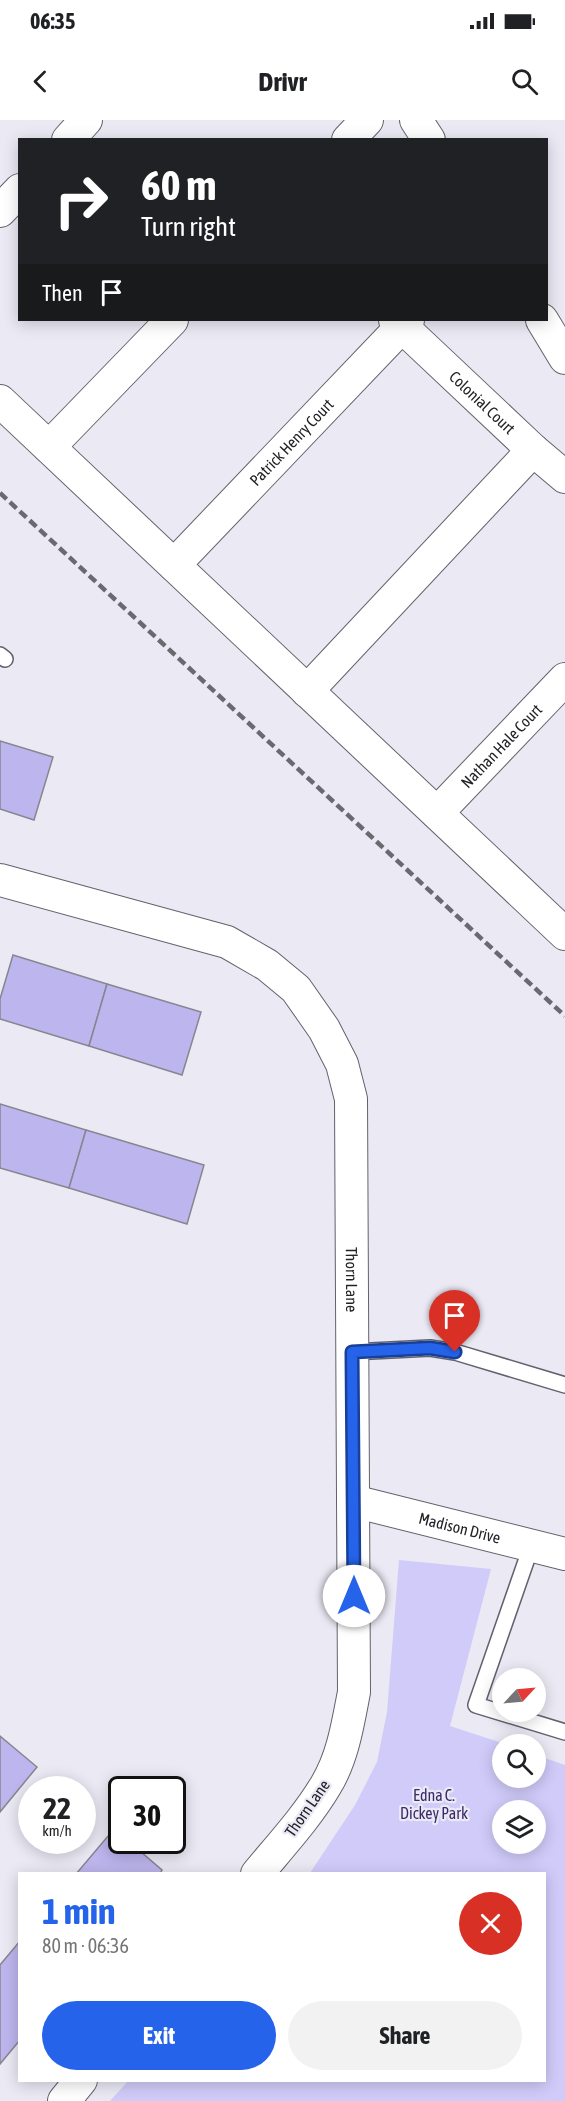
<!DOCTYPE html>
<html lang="en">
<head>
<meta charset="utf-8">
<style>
	:root { --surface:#fff; --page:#f2f2f2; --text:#202124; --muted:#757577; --accent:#2563eb }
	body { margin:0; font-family:"Asap Condensed",sans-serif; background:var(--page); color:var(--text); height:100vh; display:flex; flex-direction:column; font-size:22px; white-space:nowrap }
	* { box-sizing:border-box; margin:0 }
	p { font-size:20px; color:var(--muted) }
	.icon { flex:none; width:33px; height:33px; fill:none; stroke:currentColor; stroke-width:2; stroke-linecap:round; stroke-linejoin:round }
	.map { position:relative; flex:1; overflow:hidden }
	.sheet { position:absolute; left:18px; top:1752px; width:528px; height:210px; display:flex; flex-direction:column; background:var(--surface); border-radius:0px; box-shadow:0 3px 15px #0003 }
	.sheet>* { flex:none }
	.top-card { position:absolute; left:18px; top:18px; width:530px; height:183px; border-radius:0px; box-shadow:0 3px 15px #0003; background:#202124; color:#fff; overflow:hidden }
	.needle { width:39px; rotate:64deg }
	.buttons { position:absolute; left:492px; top:1548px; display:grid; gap:12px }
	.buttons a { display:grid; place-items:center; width:54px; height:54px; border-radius:50%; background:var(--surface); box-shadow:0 3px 15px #0003; font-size:30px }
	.speed { position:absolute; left:18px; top:1656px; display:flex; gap:12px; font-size:30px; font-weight:700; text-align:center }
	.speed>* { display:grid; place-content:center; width:78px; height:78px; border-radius:50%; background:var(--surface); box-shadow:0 3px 15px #0003; line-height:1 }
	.speed small { font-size:15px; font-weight:400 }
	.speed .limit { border:3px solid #111; border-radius:9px; background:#fff; color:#111 }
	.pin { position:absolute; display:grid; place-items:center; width:51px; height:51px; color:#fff; margin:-62px -26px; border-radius:50% 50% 50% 0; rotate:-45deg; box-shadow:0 0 6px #0007 }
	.pin .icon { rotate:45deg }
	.me { position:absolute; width:66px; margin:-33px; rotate:0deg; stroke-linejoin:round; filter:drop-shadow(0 0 4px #0008) }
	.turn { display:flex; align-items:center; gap:21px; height:126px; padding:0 24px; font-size:27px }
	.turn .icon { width:78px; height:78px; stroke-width:2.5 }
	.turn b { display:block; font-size:42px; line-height:51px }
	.then { display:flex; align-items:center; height:57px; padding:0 24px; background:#0003; gap:12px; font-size:22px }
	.round { display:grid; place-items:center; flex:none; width:63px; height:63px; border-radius:32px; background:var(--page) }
	.overview { display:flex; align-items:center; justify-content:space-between; height:102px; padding:0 24px }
	h1 { font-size:36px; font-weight:700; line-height:45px; color:var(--accent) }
	.button { display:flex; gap:12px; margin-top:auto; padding:12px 24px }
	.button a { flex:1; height:69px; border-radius:36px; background:var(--accent); color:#fff; font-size:24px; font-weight:700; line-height:69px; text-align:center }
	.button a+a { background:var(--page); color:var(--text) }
	.status { display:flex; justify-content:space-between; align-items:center; height:42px; padding:0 30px; background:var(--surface); direction:ltr }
	.status svg { height:16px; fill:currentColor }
	header { display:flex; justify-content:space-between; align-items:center; height:78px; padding:0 24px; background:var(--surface); font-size:27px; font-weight:700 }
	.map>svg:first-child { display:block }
	.green { fill:#d0cbf9; fill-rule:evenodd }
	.building { fill:#bdb5ed; stroke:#878690; stroke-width:1.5 }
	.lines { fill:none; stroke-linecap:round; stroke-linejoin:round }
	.lane-casing { stroke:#63626c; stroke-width:18 }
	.street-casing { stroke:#63626c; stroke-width:34 }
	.lane { stroke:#fff; stroke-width:15 }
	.street { stroke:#fff; stroke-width:32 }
	.rail { stroke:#6a6970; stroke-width:4.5; stroke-dasharray:9 4.5; stroke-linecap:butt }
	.route-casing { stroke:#184099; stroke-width:15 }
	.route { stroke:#2563eb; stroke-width:10 }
	.labels { text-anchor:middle; stroke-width:4.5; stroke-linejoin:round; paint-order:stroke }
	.street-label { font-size:16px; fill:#232226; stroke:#eae9f4 }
	.park-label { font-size:16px; fill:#3a2a6b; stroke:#eae9f4 }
</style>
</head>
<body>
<div class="status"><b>06:35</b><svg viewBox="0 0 49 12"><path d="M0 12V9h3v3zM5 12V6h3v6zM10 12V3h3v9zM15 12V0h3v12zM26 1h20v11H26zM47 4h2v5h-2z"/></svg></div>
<header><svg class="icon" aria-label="back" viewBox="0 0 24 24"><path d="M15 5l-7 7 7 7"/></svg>Drivr<svg class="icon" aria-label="search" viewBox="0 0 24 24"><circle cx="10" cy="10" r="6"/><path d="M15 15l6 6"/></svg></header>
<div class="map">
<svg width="565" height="1981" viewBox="0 0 565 1981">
	<rect width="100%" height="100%" fill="#eae9f4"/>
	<path class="green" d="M399 1440 491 1449 450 1606 505 1624H502V1658H536V1635L565 1645V1981H110L129 1960H544V1754L310 1753 355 1685 377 1642 387 1592ZM502 1690H536V1724H502Z"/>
	<g class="building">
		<path d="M0 621 53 637 34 700 0 689Z"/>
		<path d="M13 835 107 864 89 926 0 899V879Z"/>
		<path d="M107 864 201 892 182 955 89 926Z"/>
		<path d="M0 984 86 1010 69 1068 0 1048Z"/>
		<path d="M86 1010 204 1045 187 1104 69 1068Z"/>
		<path d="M0 1616 37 1647 0 1692Z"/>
		<path d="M114 1709 122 1716V1720H127L162 1750 160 1754H76Z"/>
		<path d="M20 1821V1920L0 1944V1845Z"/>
	</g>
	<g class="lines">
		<defs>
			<g id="lane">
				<path d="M0 535 5 539"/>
				<path d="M352 1232 430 1228 455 1232 565 1265"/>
				<path d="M532 1424 476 1585 565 1612"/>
			</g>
			<g id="street">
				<path d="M416 0 429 20"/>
				<path d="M68 20 86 0"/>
				<path d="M348 20 367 0"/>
				<path d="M0 91 20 70"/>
				<path id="s1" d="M395 200 533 330 565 357"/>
				<path d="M542 200 565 238"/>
				<path d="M0 281 565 814"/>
				<path d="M49 327 172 200"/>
				<path id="s2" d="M174 445 408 200"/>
				<path d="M307 571 533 330"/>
				<path id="s3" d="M437 693 565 559"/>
				<path id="s4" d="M0 760 227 822 267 845 296 869 324 909 342 944 351 979 354 1572C348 1603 343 1637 326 1665 307 1697 281 1725 257 1754"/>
				<path id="s5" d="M353 1381 565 1434"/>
				<path d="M64 1981 81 1960"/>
			</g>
		</defs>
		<use href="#lane" class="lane-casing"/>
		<use href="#street" class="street-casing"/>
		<use href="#lane" class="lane"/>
		<use href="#street" class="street"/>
		<path class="rail" d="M0 373 565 896"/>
	</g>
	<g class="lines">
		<defs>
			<path id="route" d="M354 1476 352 1232 430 1228 455 1232"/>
		</defs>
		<use href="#route" class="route-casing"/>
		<use href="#route" class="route"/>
	</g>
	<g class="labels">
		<g class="street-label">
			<text dy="6" stroke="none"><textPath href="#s1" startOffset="120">Colonial Court</textPath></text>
			<text dy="6" stroke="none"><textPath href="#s2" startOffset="170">Patrick Henry Court</textPath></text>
			<text dy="6" stroke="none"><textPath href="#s3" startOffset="93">Nathan Hale Court</textPath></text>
			<text dy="6" stroke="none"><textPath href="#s4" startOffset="624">Thorn Lane</textPath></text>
			<text dy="6" stroke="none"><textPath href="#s5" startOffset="110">Madison Drive</textPath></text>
			<text transform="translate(307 1688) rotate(-55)" y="6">Thorn Lane</text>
		</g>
		<g class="park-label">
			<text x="434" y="1681">Edna C.<tspan x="434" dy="18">Dickey Park</tspan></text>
		</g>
	</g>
</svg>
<div class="buttons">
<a><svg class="needle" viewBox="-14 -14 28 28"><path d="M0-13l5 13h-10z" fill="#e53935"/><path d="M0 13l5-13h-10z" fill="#757577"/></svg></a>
<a><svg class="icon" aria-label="search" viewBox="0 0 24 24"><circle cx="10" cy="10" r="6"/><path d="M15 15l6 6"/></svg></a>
<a><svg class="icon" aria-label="layers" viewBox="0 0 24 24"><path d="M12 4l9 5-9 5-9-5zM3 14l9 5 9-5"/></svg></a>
</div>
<div class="speed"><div>22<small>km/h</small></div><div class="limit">30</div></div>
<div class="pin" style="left:455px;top:1232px;background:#d93025"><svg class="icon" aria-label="arrive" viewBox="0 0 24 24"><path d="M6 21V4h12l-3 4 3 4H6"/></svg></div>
<svg class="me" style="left:354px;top:1476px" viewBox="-20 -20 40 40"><circle r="19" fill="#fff"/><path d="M0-13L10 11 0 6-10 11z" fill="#2563eb"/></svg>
<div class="top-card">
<div class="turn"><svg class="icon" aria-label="right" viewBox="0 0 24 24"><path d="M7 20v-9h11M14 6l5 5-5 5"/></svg><div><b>60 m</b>Turn right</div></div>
<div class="then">Then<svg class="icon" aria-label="arrive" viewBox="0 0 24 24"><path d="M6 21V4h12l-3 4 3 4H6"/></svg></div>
</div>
<section class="sheet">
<div class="overview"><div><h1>1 min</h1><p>80 m · 06:36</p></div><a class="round" style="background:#d93025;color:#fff"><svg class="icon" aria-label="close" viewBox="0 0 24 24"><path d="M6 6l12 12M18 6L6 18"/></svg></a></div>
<div class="button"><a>Exit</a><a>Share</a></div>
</section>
</div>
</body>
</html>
